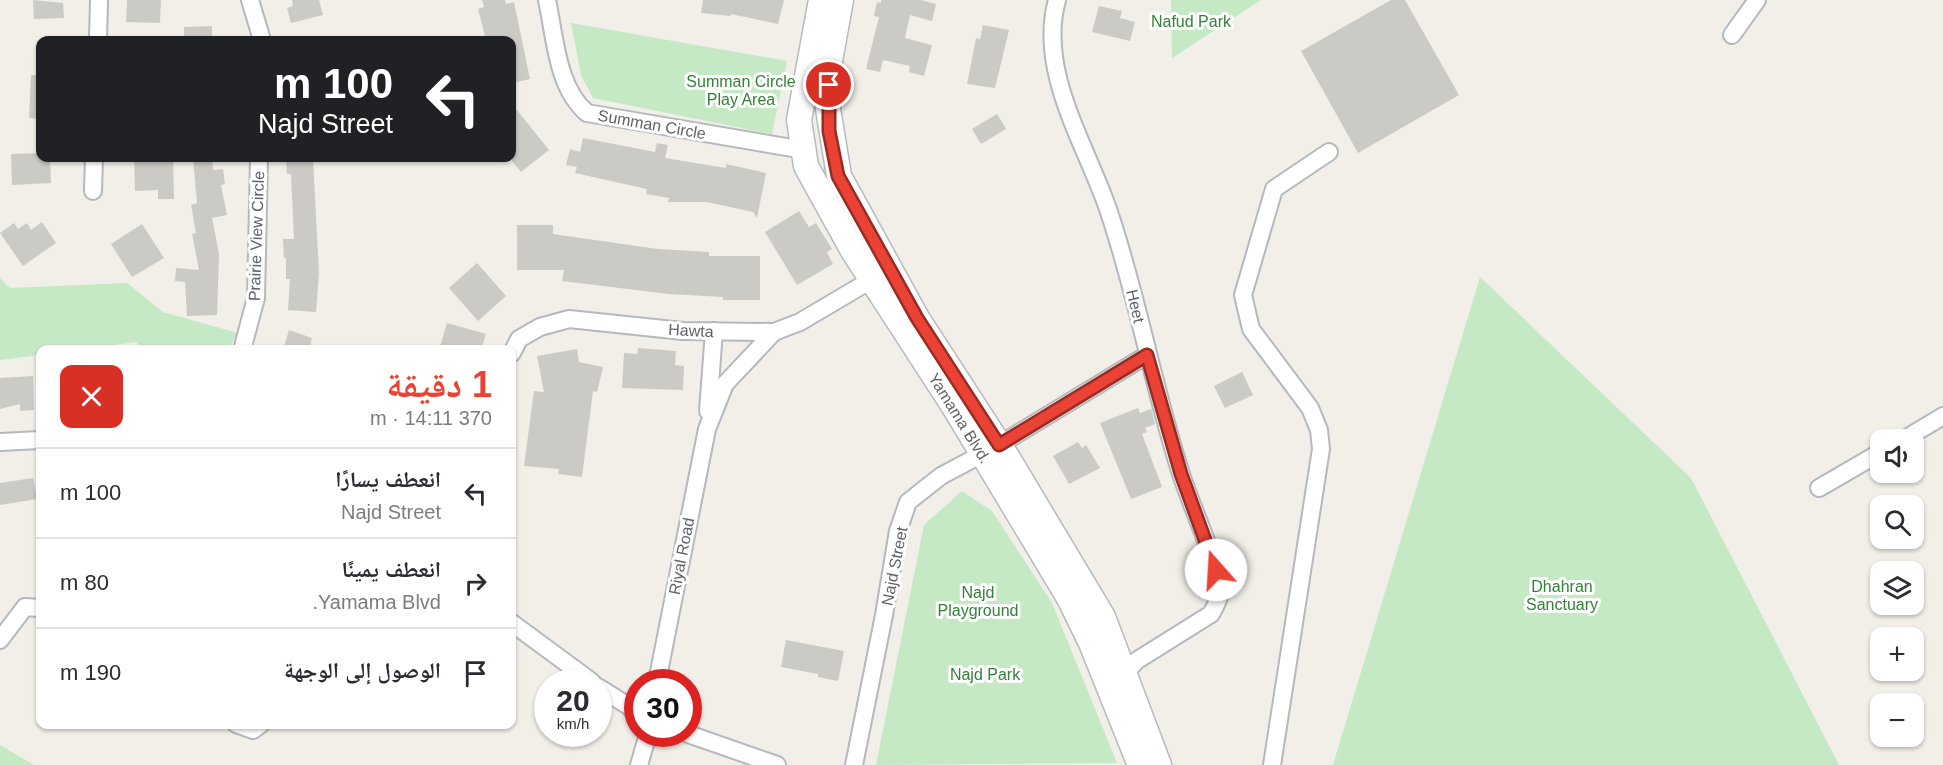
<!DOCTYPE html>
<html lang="ar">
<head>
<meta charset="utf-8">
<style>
	:root { --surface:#fff; --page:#f7f7f7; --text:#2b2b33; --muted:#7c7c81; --line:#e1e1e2; --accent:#ea4335 }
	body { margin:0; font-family:Arial,"Noto Naskh Arabic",sans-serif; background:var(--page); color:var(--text); direction:rtl; height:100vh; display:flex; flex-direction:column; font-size:22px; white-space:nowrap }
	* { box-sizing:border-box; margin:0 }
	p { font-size:20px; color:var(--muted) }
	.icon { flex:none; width:33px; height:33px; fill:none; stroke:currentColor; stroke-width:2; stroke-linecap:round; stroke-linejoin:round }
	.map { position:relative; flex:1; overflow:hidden; direction:ltr }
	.side { position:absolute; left:36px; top:345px; width:480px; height:384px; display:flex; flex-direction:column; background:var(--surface); border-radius:12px; box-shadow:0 2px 4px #0004; direction:rtl }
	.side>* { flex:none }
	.top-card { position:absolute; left:36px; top:36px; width:480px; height:126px; border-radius:12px; box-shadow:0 2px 4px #0004; direction:rtl; background:#202124; color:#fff; overflow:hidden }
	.fabs { position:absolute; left:1870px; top:429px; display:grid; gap:12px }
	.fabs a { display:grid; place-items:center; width:54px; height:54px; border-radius:12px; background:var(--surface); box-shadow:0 2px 4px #0004; font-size:30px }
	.speed { position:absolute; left:534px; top:669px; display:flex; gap:12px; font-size:30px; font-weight:700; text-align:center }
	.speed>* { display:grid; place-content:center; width:78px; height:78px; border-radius:50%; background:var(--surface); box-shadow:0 2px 4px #0004; line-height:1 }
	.speed small { font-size:15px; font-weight:400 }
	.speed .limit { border:9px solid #d22; background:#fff; color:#111 }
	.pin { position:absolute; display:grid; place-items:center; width:51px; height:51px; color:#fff; margin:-26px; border:3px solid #fff; border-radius:50%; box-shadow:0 2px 6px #0007 }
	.me { position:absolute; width:66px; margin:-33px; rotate:341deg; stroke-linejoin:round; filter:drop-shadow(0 0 4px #0008) }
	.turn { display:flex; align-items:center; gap:21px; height:126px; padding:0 24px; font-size:27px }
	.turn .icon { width:78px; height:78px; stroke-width:2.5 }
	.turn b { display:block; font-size:42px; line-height:51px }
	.round { display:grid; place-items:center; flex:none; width:63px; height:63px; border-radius:12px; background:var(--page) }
	.headline { display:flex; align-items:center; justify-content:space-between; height:102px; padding:0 24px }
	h1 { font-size:36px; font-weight:700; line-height:45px; color:var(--accent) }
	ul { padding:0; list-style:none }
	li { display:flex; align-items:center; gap:18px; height:90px; padding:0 24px; border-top:2px solid var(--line) }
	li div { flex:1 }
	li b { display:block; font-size:22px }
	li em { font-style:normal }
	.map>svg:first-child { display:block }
	.green { fill:#c5e8c5 }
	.building { fill:#cccac5 }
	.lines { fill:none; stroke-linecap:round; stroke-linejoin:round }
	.street-casing { stroke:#b5b8bc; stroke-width:20 }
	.secondary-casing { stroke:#b6babf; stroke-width:27 }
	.street { stroke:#fff; stroke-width:16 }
	.secondary { stroke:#fff; stroke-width:24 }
	.route-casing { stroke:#982c22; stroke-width:15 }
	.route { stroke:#ea4335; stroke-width:10 }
	.labels { text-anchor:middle; stroke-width:6; stroke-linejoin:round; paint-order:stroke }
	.park-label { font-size:16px; fill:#348238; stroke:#fff }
	.street-label { font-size:16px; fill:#5f6368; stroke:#fff }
</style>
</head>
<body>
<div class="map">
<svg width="1943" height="765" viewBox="0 0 1943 765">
	<rect width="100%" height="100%" fill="#f1efe8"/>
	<g class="green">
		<path d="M1171 0H1261L1172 58Z"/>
		<path d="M571 23 787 61 772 134 593 98 581 75Z"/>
		<path d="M1480 277 1691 478 1839 765H1333Z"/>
		<path d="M0 278 10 288 127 283 163 312 238 333 228 349H140L137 342 80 349 40 350V355L0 360Z"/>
		<path d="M962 491 992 511 1052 603 1117 763 876 765 924 525Z"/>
		<path d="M0 745 34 765H0Z"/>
	</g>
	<g class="building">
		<path d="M33 0 63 3 64 18 34 19Z"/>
		<path d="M127 0H161L160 23 126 22Z"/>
		<path d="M292 0H319L323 15 291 23 287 8 293 6Z"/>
		<path d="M482 0H505L506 4 514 2 530 79 512 83V40H486L478 9 484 7Z"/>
		<path d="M703 0H784L778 24 731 14V16L701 13Z"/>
		<path d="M881 0H921L936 4 932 21 910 15 905 38 932 45 924 76 909 72 910 66 883 60 880 72 866 69 879 17 874 16 877 2 881 3Z"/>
		<path d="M1391 0H1405L1459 95 1358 153 1301 51Z"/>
		<path d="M1099 6 1122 11 1120 18 1135 22 1130 41 1092 32Z"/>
		<path d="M983 25 1009 30 995 88 967 84 976 38 980 39Z"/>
		<path d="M212 26V40H184V27Z"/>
		<path d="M31 75H40V119L29 118Z"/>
		<path d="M512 104 549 150 521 172 512 161Z"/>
		<path d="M997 114 1006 129 981 144 972 129Z"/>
		<path d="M583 138 655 152 657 143 668 145 665 158 726 168V164L766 173 757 218 753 212 707 202H668L669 198 646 194 647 189 575 173 577 167 566 165 570 149 580 152Z"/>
		<path d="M40 153V158H50L51 183 12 185 11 154Z"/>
		<path d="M134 158H173L174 199H158V190L135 191Z"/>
		<path d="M193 158H212L213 170 223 169 225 184 221 185 227 215 212 218 219 254 217 315 187 316 185 282 175 281 176 268 199 270 192 234 196 233 191 205 197 203Z"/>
		<path d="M286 158H313L319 273 316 312 288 310 290 279H286V258H284L283 239H294L291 174H287Z"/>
		<path d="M799 211 809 227 816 223 832 249 827 252 833 264 797 285 765 232Z"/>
		<path d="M42 222 56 243 23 266 0 233 14 223 18 229 27 223 31 230Z"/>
		<path d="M142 224 164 258 132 277 111 244Z"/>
		<path d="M517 225H553V234L658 249 709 252V256H760V300H723V297L669 294 562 281 564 270H517Z"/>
		<path d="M477 263 506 296 478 321 449 288Z"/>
		<path d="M447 323 486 334 481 350H439Z"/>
		<path d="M289 330 312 338 309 350H283Z"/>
		<path d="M638 348 676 351 675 365 684 366 683 390 622 388 624 353 637 354Z"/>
		<path d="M577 349 579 362 603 367 597 392 593 391 582 477 558 474 559 469 524 466 534 391 544 392 537 356Z"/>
		<path d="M1242 372 1253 395 1225 408 1214 386Z"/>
		<path d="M33 376 34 410 20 411V404L0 409V378Z"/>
		<path d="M1138 408 1140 413 1151 409 1155 424 1145 428 1147 432 1142 434 1162 487 1131 499 1100 423Z"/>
		<path d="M1078 442 1082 448 1086 445 1100 468 1069 484 1053 456Z"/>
		<path d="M33 478 37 499 0 505V483Z"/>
		<path d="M786 640 844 651 838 681 818 677V674L781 667Z"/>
	</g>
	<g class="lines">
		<defs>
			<g id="street">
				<path d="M250 0 262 40"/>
				<path d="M547 0C555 37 557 88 587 113L804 150"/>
				<path d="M1057 0C1037 72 1087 146 1109 212 1138 298 1153 387 1181 474 1191 504 1204 533 1214 563 1216 570 1220 578 1220 585 1221 595 1216 606 1211 614L1136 661 1125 674"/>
				<path d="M1732 35 1757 0"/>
				<path d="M98 40 99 0"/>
				<path d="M93 191 94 158"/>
				<path d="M242 350 256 298 259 158"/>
				<path d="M512 353 519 339 540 327 569 319 683 331 774 332 800 322 871 280"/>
				<path d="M708 411 714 331"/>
				<path d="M1903 440 1943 416"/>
				<path d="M0 442 40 440"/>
				<path d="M1819 488 1881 452"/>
				<path d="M512 623 592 682"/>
				<path d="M0 640 25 607 40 608"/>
				<path d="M657 682 707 429 725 384 774 332"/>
				<path d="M598 687 638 712"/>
				<path d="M236 724 253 730 261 724"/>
				<path d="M688 734 777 765"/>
				<path d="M639 765 648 734"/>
				<path d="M854 765 884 615 898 531 908 502 941 476 999 445 1147 355"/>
				<path d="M1272 765 1321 449 1319 430 1310 408 1251 329 1243 295 1274 189 1329 152"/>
			</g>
			<g id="secondary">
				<path d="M821 0 799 120 806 166 853 251 956 410 1069 598 1091 643 1140 765"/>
				<path d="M841 0 830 61 828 109 839 176 917 318 1006 455 1103 617 1159 765"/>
			</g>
		</defs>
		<use href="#street" class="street-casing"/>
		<use href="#secondary" class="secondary-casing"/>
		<use href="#street" class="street"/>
		<use href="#secondary" class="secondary"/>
	</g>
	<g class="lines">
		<defs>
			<path id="route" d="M829 85V131L838 176 917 318 999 445 1147 355 1181 474 1216 570"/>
		</defs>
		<use href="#route" class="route-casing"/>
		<use href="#route" class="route"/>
	</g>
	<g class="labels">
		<g class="park-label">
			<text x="1191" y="27">Nafud Park</text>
			<text x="741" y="87">Summan Circle<tspan x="741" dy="18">Play Area</tspan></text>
			<text x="1562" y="592">Dhahran<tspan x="1562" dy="18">Sanctuary</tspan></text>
			<text x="978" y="598">Najd<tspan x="978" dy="18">Playground</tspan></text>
			<text x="985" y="680">Najd Park</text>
		</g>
		<g class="street-label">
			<text transform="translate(652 124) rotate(10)" y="6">Summan Circle</text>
			<text transform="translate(256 236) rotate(-88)" y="6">Prairie View Circle</text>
			<text transform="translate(1136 306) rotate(77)" y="6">Heet</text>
			<text transform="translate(691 330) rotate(3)" y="6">Hawta</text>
			<text transform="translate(960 418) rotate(58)" y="6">Yamama Blvd.</text>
			<text transform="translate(681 556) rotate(-79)" y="6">Riyal Road</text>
			<text transform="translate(894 566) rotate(-79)" y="6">Najd Street</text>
		</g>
	</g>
</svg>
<div class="fabs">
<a><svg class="icon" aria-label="sound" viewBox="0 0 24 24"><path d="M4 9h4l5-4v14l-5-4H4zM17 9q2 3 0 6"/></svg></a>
<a><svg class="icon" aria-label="search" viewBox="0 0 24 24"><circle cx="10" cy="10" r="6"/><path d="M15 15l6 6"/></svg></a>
<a><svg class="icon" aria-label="layers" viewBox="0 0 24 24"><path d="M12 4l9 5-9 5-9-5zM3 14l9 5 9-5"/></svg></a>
<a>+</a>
<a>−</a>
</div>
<div class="speed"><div>20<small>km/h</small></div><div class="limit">30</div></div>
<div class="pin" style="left:829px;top:85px;background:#d93025"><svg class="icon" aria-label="arrive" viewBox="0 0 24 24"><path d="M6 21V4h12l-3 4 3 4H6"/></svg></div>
<svg class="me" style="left:1216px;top:570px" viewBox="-20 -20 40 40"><circle r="19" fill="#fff"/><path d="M0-13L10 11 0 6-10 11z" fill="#ea4335"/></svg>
<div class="top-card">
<div class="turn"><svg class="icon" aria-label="left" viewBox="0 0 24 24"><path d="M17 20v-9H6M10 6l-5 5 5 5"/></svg><div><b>100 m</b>Najd Street</div></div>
</div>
<section class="side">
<div class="headline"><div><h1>1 دقيقة</h1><p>370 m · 14:11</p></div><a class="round" style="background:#d93025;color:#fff"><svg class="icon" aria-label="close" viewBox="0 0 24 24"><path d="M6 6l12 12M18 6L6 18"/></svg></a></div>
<ul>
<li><svg class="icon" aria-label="left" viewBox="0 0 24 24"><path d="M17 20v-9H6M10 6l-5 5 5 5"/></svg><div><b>انعطف يسارًا</b><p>Najd Street</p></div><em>100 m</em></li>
<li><svg class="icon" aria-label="right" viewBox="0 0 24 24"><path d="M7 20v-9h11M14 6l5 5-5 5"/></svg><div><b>انعطف يمينًا</b><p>Yamama Blvd.</p></div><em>80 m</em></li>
<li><svg class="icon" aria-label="arrive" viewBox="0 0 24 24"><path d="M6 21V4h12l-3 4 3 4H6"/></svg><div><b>الوصول إلى الوجهة</b></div><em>190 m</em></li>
</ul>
</section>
</div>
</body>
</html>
